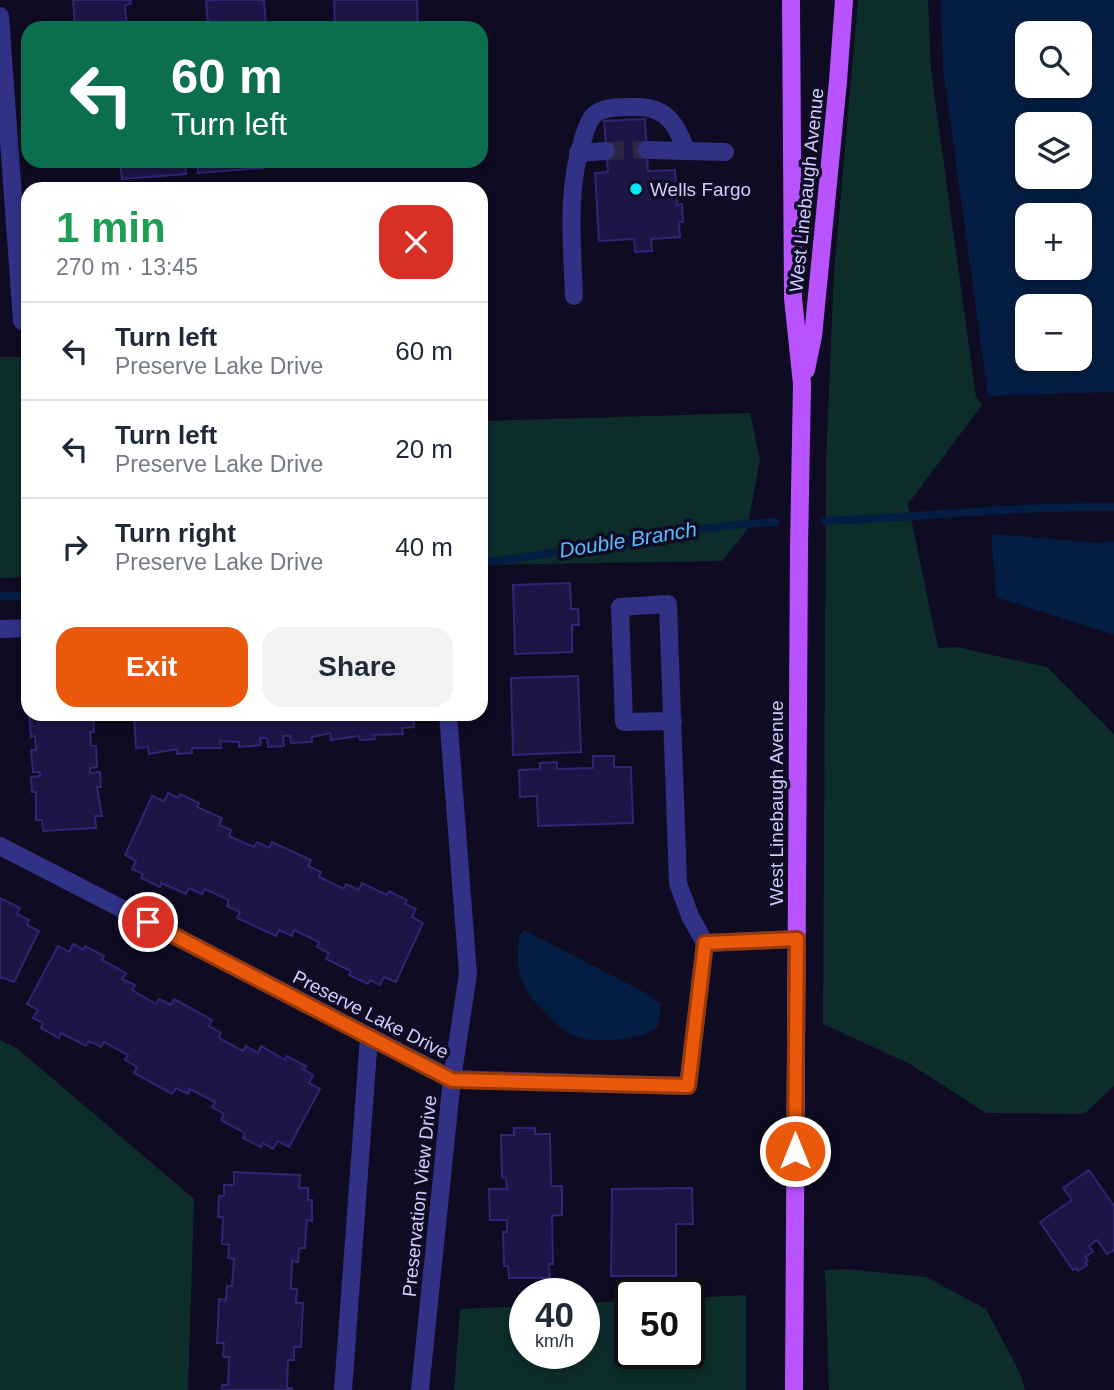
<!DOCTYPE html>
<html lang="en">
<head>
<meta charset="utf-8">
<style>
	:root { --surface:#fff; --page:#f2f2f3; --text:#1f2937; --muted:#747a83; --line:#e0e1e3; --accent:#ea580c }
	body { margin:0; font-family:Helvetica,sans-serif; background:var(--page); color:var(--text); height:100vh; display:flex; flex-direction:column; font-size:26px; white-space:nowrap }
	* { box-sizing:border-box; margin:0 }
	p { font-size:23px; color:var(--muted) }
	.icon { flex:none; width:38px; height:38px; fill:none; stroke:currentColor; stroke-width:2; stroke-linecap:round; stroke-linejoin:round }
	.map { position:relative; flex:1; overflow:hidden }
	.details { position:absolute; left:21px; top:182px; width:467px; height:539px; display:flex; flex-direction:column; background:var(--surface); border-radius:21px; box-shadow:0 4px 10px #0003 }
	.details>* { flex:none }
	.top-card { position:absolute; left:21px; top:21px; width:467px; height:147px; border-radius:21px; box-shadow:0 4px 10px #0003; background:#0b6e4f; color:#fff; overflow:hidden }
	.fabs { position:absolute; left:1015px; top:21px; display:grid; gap:14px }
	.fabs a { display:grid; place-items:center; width:77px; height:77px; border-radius:14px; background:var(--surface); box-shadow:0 4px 10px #0003; font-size:35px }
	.speed { position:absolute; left:509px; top:1278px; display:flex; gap:14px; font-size:35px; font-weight:700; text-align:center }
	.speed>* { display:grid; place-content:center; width:91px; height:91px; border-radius:50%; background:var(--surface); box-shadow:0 4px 10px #0003; line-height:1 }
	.speed small { font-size:18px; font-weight:400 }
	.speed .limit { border:4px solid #111; border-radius:10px; background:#fff; color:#111 }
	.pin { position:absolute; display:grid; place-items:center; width:60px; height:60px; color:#fff; margin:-30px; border:4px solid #fff; border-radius:50%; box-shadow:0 2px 7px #0007 }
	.me { position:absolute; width:77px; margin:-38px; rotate:0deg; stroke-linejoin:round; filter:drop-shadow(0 0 5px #0008) }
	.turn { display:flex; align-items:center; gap:24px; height:147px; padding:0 35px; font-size:32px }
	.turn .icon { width:91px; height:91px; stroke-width:2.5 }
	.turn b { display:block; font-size:49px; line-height:60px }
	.round { display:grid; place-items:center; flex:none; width:74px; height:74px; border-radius:21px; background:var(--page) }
	.summary { display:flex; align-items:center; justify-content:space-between; height:119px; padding:0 35px }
	h1 { font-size:42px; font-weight:700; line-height:52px; color:#1e9e55 }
	.action { display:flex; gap:14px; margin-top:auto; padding:14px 35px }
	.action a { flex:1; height:80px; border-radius:21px; background:var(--accent); color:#fff; font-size:28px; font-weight:700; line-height:80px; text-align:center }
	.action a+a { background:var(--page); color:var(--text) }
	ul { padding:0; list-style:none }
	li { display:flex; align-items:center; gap:21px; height:98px; padding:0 35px; border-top:2px solid var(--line) }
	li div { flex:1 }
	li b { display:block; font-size:26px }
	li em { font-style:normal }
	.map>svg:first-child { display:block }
	.green { fill:#0d2d2a }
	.water { fill:#041d42; fill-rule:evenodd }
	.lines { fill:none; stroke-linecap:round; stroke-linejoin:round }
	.stream { stroke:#041d42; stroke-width:8 }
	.building { fill:#1d1545; stroke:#312474; stroke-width:2 }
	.minor-tunnel { stroke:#2b2843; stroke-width:18; stroke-dasharray:18 9; stroke-linecap:butt }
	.minor { stroke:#313186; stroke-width:18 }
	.major { stroke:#b853ff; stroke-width:18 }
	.route-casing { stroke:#983908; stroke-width:18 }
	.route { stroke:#ea580c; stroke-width:12 }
	.poi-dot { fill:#00e8f7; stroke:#0e0b22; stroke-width:2.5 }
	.labels { text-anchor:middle; stroke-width:7; stroke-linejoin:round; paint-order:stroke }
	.poi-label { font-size:19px; fill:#d0ccff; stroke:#0e0b22; text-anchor:start }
	.street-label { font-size:19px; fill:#d0ccff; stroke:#0e0b22 }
	.water-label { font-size:21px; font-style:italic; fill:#5ab9ff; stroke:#0e0b22 }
</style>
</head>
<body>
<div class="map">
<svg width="1114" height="1390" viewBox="0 0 1114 1390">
	<rect width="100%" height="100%" fill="#0e0b22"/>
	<g class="green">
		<path d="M858 0H928L931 70 976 397 982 405 908 504 938 648 956 647 1047 667 1114 734V1086L1084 1114 986 1113 910 1064 823 1024 826 464 834 272Z"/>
		<path d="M0 357H28V577L0 578Z"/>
		<path d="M750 413 760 459 747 530 722 561 481 565V421Z"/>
		<path d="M0 1040 18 1049 194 1199 188 1390H0Z"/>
		<path d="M846 1269 926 1277 986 1309 1020 1373 1025 1390H829L825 1270Z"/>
		<path d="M746 1295V1390H454L460 1309 525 1306V1353H584L585 1303 630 1301V1353H690V1298Z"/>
	</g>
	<g class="water">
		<path d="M941 0H1114V392L988 396 943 69ZM1027 33H1080V86H1027ZM1027 124H1080V177H1027ZM1027 215H1080V268H1027ZM1027 306H1080V359H1027Z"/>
		<path d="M991 534 1098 543 1114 541V635L996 597Z"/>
		<path d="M524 930 642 991 661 1004 658 1027C647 1035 636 1037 623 1039 588 1043 569 1040 546 1013 537 1004 528 996 523 984 516 969 518 951 519 936Z"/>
	</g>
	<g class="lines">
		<g class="stream">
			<path d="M825 521C921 517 1018 506 1114 507"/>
			<path d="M481 563C579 551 676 528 775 522"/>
			<path d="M0 596H28"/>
		</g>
	</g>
	<g class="building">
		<path d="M73 0H130L131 4 125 5 127 28H75Z"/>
		<path d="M212 0H264L266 26 214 28V23L208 24 206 1Z"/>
		<path d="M334 0H417L418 28H335Z"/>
		<path d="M645 119 648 171 675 170 677 205 682 204 683 222H679L680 237 651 239 652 251 635 252 634 239 599 241 595 173 608 172 604 121Z"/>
		<path d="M120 161H185L186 174 122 179Z"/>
		<path d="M198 161H262L263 168 198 173Z"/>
		<path d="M570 583 571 609H578L579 625H572V652L515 654 513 585Z"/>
		<path d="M578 676 581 752 513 755 511 678Z"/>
		<path d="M36 714H93L94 732H90L91 746H96L97 767 90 768V773L100 772 101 787H97L102 816H95L96 828 43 831 42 820H36V792H32L31 777 40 776V772H33L31 750H36L35 736 31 737 29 715Z"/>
		<path d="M134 714H413L414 727 402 728 403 734 374 735 375 739 360 740 359 736 331 740 330 733 312 737V742L291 743 290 736H283L284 746 268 747 267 738H260L261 745 239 747V742L220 741 221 748H192V753L177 754V749L149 754 148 747 136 748Z"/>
		<path d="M593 756H614V767H631L633 823 538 826 537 796 520 797 519 770 540 769V763L557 762V769L593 768Z"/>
		<path d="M168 793 178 798 180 794 199 803 197 807 222 818 219 825 231 830 229 836 254 847 257 842 269 848 272 842 311 860 308 866 321 872 319 877 344 889 346 884 359 890 362 883 387 895 389 891 407 900 405 904 416 909 412 917 423 923 396 982 384 977 380 985 370 980 368 984 349 975 351 971 326 959 329 953 317 947 319 942 294 930 292 936 279 930 276 936 237 918 240 912 227 906 229 900 205 889 202 894 189 888 186 894 161 883 160 887 141 878 143 874 132 869 136 861 125 855 152 796 164 801Z"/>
		<path d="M0 898 20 908 17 914 29 920 27 925 39 931 14 982 1 977 0 979Z"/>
		<path d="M73 944 84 950 85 946 104 956 102 960 126 973 122 979 135 985 132 990 156 1004 159 999 171 1005 174 999 212 1020 209 1026 221 1033 219 1038 243 1051 246 1046 258 1053 261 1046 285 1060 287 1056 306 1066 303 1069 313 1075 309 1083 320 1089 289 1147 278 1141 273 1149 263 1143 261 1147 243 1138 245 1133 221 1120 224 1114 212 1107 215 1102 190 1089 188 1094 176 1088 172 1094 134 1073 137 1067 125 1060 128 1055 104 1042 101 1047 89 1041 86 1046 61 1033 59 1038 41 1028 43 1023 33 1018 38 1010 27 1004 58 946 69 952Z"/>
		<path d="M514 1128H535V1134H550L551 1186H562V1215L552 1216 553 1264H549L550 1278H509L508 1266H504L503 1232H507V1220H490L489 1189H507L506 1178 502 1177 501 1135H514Z"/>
		<path d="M1089 1170 1114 1206V1250L1107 1254 1097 1240 1089 1246 1093 1252 1085 1257 1088 1261 1085 1263 1087 1265 1078 1271 1076 1268 1073 1270 1040 1222 1072 1200 1063 1188Z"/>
		<path d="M234 1172 300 1175 299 1188H308V1200H312V1221L307 1220 305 1248H299L298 1262 292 1261 291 1289H297L296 1303H303L301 1347H294V1360H288L287 1388H292V1390H222V1385H228L229 1357H223L224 1343H217L219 1299 226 1300 227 1286H232L234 1259 228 1258 229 1245 222 1244 223 1217H218L219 1196H224V1185H234Z"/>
		<path d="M692 1188 693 1224H676V1276H611L612 1189Z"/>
	</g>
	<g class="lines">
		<path class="minor-tunnel" d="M606 151 647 150"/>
		<g class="minor">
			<path d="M0 16 22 321"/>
			<path d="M647 150 725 152"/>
			<path d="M578 153 606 151"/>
			<path d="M574 296C572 242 566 187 584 136 586 129 589 121 593 116 604 105 625 107 639 107 668 108 677 126 686 150"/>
			<path d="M0 629 28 628"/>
			<path d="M673 721 624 722 620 607 668 604 678 883 690 916 705 943"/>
			<path d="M0 846 452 1079 688 1086 705 943 797 939"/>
			<path d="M343 1390 369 1037"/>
			<path d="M420 1390 452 1079 468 974 448 714"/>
		</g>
		<g class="major">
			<path d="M791 0 793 298 802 384 799 547 794 1390"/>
			<path d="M806 370 813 336 838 81 844 0"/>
		</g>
	</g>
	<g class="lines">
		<defs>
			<path id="route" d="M148 922 452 1080 688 1086 705 943 797 939 795 1151"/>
		</defs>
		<use href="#route" class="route-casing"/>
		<use href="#route" class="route"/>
	</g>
	<circle class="poi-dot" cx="636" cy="189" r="7"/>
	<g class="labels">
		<g class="poi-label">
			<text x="650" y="196">Wells Fargo</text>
		</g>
		<g class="street-label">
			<text transform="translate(806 190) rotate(-84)" y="7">West Linebaugh Avenue</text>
			<text transform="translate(776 803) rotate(-90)" y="7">West Linebaugh Avenue</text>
			<text transform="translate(371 1014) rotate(27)" y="7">Preserve Lake Drive</text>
			<text transform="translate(419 1196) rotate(-84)" y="7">Preservation View Drive</text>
		</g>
		<g class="water-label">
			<text transform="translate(628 540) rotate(-9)" y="7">Double Branch</text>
		</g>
	</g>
</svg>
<div class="fabs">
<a><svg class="icon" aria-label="search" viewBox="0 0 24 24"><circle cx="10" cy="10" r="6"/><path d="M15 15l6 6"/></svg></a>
<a><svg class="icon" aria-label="layers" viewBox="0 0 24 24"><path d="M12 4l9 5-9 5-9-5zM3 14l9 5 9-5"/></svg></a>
<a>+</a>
<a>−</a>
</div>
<div class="speed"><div>40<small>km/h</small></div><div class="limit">50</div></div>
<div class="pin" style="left:148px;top:922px;background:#d93025"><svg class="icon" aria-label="arrive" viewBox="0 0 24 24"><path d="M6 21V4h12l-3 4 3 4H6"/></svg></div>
<svg class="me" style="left:795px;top:1151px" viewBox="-20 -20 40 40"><circle r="17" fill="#ea580c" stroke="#fff" stroke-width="3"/><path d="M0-11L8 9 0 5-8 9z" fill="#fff"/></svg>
<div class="top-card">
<div class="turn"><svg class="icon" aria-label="left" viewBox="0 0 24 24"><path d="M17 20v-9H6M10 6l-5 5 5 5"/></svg><div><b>60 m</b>Turn left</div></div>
</div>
<section class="details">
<div class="summary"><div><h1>1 min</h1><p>270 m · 13:45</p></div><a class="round" style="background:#d93025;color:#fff"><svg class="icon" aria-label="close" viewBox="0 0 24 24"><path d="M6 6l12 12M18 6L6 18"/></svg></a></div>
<ul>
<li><svg class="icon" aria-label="left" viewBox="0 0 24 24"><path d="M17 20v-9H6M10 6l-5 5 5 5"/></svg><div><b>Turn left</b><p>Preserve Lake Drive</p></div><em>60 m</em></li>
<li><svg class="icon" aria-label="left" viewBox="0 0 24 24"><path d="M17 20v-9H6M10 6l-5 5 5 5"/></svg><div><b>Turn left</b><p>Preserve Lake Drive</p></div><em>20 m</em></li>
<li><svg class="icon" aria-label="right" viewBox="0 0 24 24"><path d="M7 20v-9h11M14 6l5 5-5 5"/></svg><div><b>Turn right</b><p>Preserve Lake Drive</p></div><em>40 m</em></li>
</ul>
<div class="action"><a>Exit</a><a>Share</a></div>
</section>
</div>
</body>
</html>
